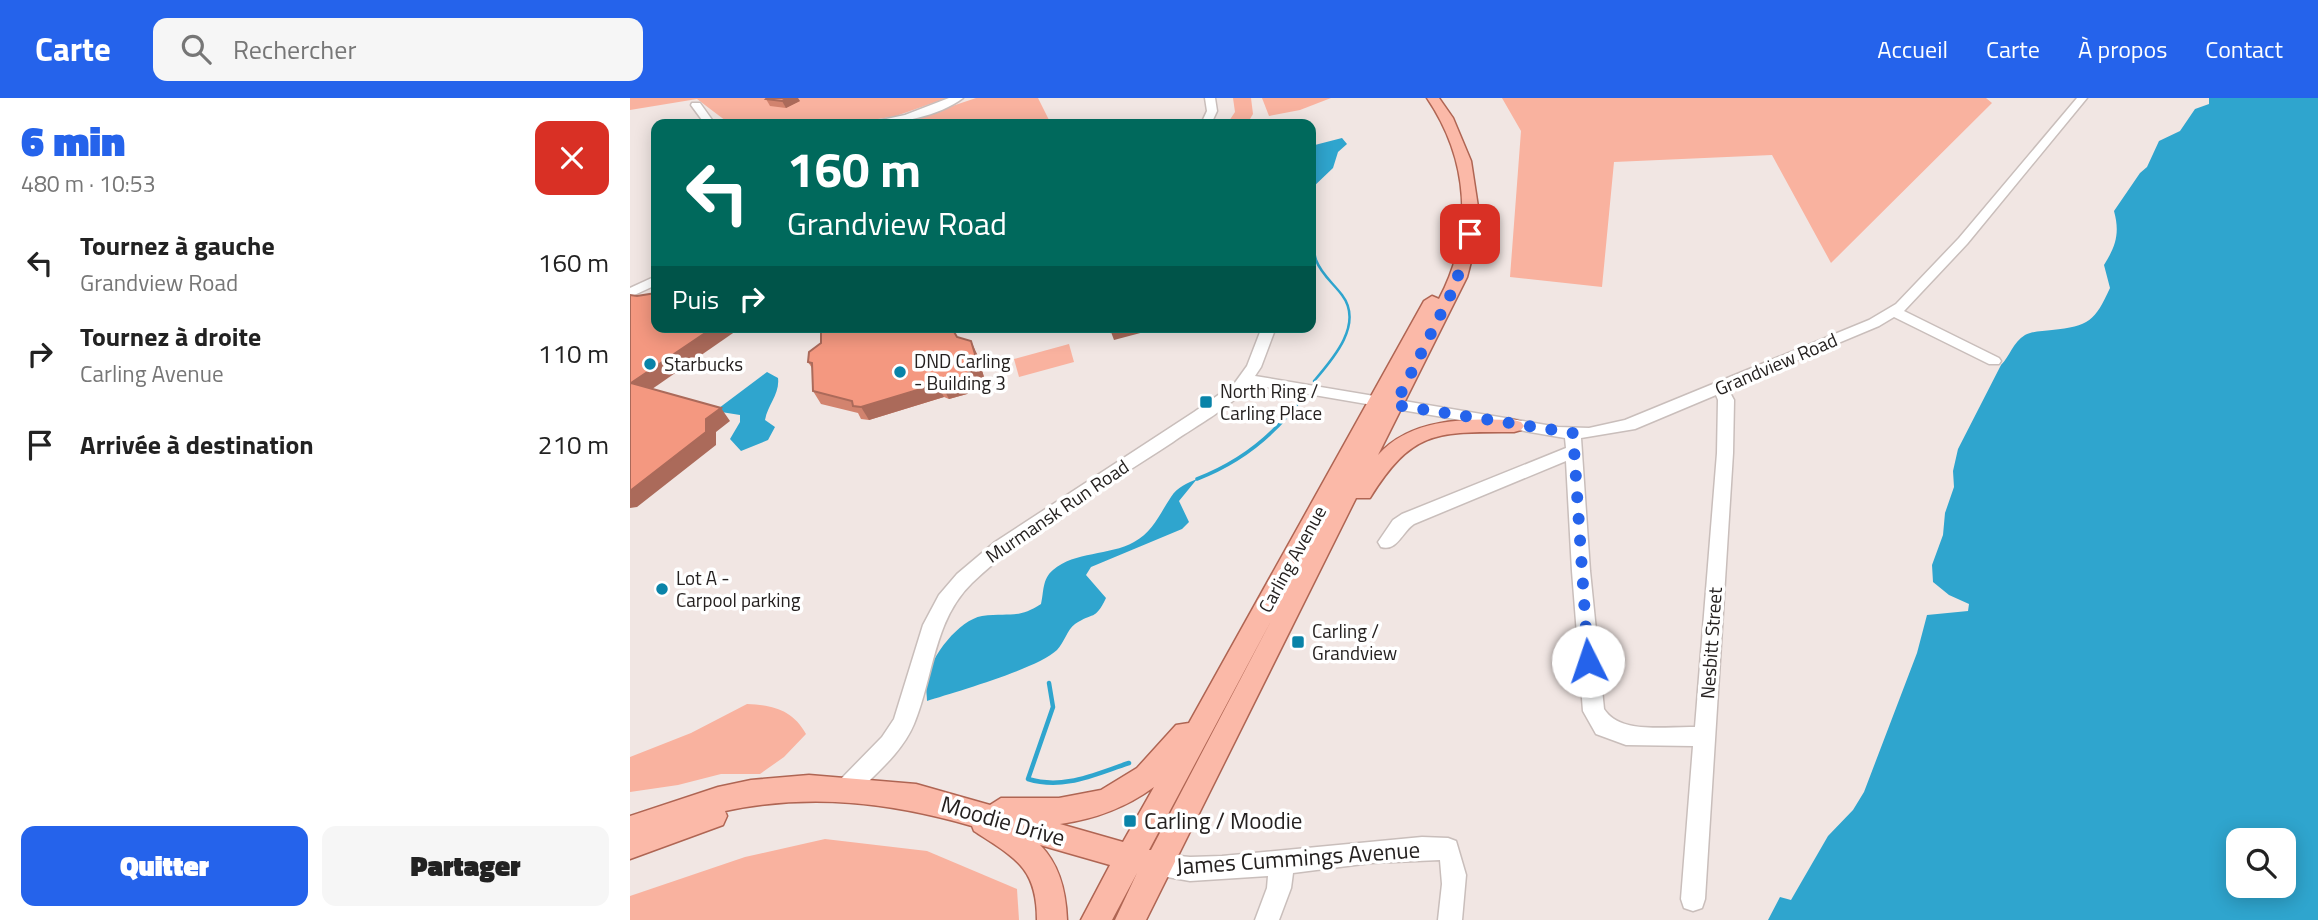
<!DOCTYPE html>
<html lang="fr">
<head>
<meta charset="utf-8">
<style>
	:root { --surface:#fff; --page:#f6f6f6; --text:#222; --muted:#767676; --accent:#2563eb }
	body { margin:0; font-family:"Titillium Web",sans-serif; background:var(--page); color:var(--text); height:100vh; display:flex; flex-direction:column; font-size:26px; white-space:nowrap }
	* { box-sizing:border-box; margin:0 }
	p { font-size:23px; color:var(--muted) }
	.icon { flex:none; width:38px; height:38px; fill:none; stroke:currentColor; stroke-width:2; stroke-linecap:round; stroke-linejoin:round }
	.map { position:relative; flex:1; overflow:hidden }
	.side { display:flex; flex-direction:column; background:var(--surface); width:630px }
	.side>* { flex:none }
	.guide { position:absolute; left:21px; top:21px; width:665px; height:214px; border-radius:14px; box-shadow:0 4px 18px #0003; background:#00695c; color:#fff; overflow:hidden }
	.tools { position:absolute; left:1596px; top:730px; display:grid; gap:14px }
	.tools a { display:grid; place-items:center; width:70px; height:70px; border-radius:14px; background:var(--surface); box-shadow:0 4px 18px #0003; font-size:35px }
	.pin { position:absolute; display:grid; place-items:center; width:60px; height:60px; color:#fff; margin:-30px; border-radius:14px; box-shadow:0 4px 10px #0006 }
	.me { position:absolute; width:77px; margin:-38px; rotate:356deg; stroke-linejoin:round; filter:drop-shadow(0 0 5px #0008) }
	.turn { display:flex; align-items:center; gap:24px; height:147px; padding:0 21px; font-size:32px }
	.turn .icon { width:91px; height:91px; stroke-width:2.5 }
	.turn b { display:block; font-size:49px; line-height:60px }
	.then { display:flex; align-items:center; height:66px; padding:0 21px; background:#0003; gap:14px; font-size:26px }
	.round { display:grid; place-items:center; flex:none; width:74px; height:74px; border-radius:14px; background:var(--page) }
	.summary { display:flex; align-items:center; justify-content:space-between; height:119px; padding:0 21px }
	h1 { font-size:42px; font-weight:800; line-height:52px; color:var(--accent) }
	.action { display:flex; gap:14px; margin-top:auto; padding:14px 21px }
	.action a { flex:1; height:80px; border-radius:14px; background:var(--accent); color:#fff; font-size:28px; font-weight:800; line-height:80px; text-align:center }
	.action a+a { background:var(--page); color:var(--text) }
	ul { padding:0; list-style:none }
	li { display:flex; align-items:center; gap:21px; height:91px; padding:0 21px }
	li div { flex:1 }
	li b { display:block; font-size:26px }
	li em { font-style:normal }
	header { display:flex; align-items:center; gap:42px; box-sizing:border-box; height:98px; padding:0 35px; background:var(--accent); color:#fff }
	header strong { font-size:33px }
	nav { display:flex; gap:38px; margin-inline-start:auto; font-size:24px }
	.search { width:490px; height:63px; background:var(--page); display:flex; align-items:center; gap:18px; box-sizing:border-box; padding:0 24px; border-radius:14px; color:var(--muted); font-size:26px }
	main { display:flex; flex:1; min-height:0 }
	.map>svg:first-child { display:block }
	.green { fill:#f9b29f }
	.water { fill:#2fa5ce; fill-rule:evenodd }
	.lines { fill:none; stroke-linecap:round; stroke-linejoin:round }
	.stream-far2 { stroke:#2fa5ce; stroke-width:2.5 }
	.stream-far1 { stroke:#2fa5ce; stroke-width:3.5 }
	.stream { stroke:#2fa5ce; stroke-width:4.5 }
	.minor-casing { stroke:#c9bebb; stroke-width:3 }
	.major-casing { stroke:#af6553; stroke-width:3 }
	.minor { fill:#fff; fill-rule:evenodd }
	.major { fill:#fbb9a8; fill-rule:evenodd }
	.wall { fill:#d2836e }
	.shaded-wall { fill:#ab6a5a }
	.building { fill:#f49880; stroke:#ab6a5a; stroke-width:2 }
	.route { stroke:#2563eb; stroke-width:12; stroke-dasharray:0 21.6 }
	.poi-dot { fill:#0983a8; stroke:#fff; stroke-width:2.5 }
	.labels { text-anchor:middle; stroke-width:7; stroke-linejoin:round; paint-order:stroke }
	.poi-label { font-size:19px; fill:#252120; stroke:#fff; text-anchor:start }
	.street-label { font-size:19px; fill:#252120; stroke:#fff }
	.near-street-label { font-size:23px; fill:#252120; stroke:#fff }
	.near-poi-label { font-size:23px; fill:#252120; stroke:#fff; text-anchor:start }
</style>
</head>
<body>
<header>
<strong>Carte</strong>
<div class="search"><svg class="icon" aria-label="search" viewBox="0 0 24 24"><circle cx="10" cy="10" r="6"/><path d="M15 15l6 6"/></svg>Rechercher</div>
<nav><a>Accueil</a><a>Carte</a><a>À propos</a><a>Contact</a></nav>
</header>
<main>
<section class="side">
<div class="summary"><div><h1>6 min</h1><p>480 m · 10:53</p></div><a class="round" style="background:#d93025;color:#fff"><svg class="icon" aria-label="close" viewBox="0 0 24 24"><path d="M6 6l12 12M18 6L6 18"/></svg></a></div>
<ul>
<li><svg class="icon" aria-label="left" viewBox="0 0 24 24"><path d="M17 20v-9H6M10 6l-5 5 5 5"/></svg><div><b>Tournez à gauche</b><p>Grandview Road</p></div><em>160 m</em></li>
<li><svg class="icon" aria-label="right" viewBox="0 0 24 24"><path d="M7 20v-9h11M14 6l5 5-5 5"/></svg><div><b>Tournez à droite</b><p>Carling Avenue</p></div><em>110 m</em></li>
<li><svg class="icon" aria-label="arrive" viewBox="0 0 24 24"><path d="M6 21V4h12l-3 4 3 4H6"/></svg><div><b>Arrivée à destination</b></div><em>210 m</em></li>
</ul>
<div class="action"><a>Quitter</a><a>Partager</a></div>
</section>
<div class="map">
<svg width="1688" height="822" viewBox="0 0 1688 822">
	<rect width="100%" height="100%" fill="#f1e6e3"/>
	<g class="green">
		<path d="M0 0H317L266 18 218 26H100L67 1 0 12Z"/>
		<path d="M346 0H408L421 26H269Z"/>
		<path d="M603 0H621L623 16 617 26H597L605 14Z"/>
		<path d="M632 0H701L670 12 639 18Z"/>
		<path d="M872 0H1356L1362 5 1201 165 1142 57 984 64 972 189 880 179 891 33Z"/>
		<path d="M439 246 444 264 389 279 384 261Z"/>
		<path d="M117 606C143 607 163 612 176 636L154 659 130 676H91L48 687 0 694V659L61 635Z"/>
		<path d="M195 741 297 753 387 791 389 822H0V798L115 759Z"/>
	</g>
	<g class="water">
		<path d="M1579 0H1688V822H1138L1150 799 1161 802 1198 738 1223 712 1234 694 1287 555 1297 517 1338 513 1339 506 1319 497 1303 484 1302 467 1313 437 1315 415 1324 389 1323 373 1328 351 1371 267C1380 258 1383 244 1395 237 1403 233 1414 233 1422 232 1459 228 1465 223 1480 190L1474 167C1486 148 1490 135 1484 113L1510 75 1517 69 1529 43 1550 33 1565 11 1579 6ZM1608 742H1654V788H1608Z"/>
		<path d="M712 40 717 46 708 54 703 70 681 91V48Z"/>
		<path d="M137 274 148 280C150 296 138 306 135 322L145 329 138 342 111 353 100 341 110 324V317L85 313Z"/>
		<path d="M567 381 549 403 559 424 552 431 461 469 456 477 476 500C465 523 463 514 445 526 437 532 434 545 427 552 407 571 325 594 297 603 297 596 295 588 297 581 301 558 329 522 352 518 376 514 387 522 411 506 414 494 412 481 423 472 445 453 479 458 504 444 523 434 530 415 541 399 547 389 558 385 567 381Z"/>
	</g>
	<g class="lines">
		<g class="stream-far2">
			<path d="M681 102C685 122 680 143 686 162 691 176 703 185 712 197 734 226 703 261 684 283"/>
			<path d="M654 321 672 301"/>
		</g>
		<path class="stream-far1" d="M567 381C603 367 631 348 656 319"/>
		<path class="stream" d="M419 585 423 609 398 681C434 692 465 676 499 665"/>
		<defs>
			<g id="minor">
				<path d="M319 0H333C308 19 263 27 233 26L275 17Z"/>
				<path d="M575 0H585L587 13 581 26H571L577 13Z"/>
				<path d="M1447 0H1457L1337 146 1274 213 1369 260 1371 263 1369 266H1359L1264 219 1249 228 1098 291 1104 302 1103 355 1075 801 1072 810 1063 813 1054 810 1051 801 1063 648 996 647 966 636 953 613 942 473 936 363 784 426C772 434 767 454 751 449L748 444 763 422 772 416 936 350 935 340 619 286C601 310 567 327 543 344 478 387 397 432 342 485 303 523 304 578 284 626 272 655 244 677 223 699L215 702 207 699 204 692 207 685 252 639 264 621 293 527 309 497 327 476 365 444 564 314 604 286 617 268 632 229H646L631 269 625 278 928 329 959 330 995 322 1239 222 1266 206 1329 140ZM1086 297 1088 302 1087 355 1065 629C1036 628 991 637 974 611L960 473 951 340 1005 331Z"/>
				<path d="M62 5H70L85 26H75L61 7Z"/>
				<path d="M26 178V187L0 199V190Z"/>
				<path d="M792 739 818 740 826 743 836 777 832 822H808L812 786 810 762 741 765 663 775 661 790 649 822H625L637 790 638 778 560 783 520 776 516 768 520 760 528 756 560 759 592 758Z"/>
			</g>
			<path id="major" d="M797 0H809L823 20 841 63 848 109 843 156 837 179 748 357C782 319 838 321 884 322L891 324 894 328 891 332 884 334C807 334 783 331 740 400H726L516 822H485L507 775 482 822H451L480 767 410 747C430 767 436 794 437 822H407C407 769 385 760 344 733L342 728C259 704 180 695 95 713L97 718 93 727 0 761V718L88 689 121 682 179 677 286 686 360 707 371 700H429L471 692 507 670 546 627 559 625 794 203 802 198 809 201C844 135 839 62 797 0ZM643 519 521 752H519ZM524 689 493 744 430 726C465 721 495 710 524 689Z"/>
		</defs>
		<use href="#minor" class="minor-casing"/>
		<use href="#major" class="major-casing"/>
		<use href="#minor" class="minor"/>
		<use href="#major" class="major"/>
	</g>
	<g class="wall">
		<path d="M136 1 170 3 156 10 140 8Z"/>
		<path d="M318 231 347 256 354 279 337 296 319 301 314 299 239 322 231 321 228 315 191 306 183 293 182 270 178 264 191 245Z"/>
	</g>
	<g class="shaded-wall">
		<path d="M158 0H168L170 3 156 10 152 3Z"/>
		<path d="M84 229H103L106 233 12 298 1 285Z"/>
		<path d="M498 229H533L484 242 481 234Z"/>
		<path d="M341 243 347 256 354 279 337 296 319 301 312 288Z"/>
		<path d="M307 286 314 299 239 322 231 309Z"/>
		<path d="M91 310 100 323 86 334V347L7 409 0 410V393L76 321Z"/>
	</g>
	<g class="building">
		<path d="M137 0H158L152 3 136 1Z"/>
		<path d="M26 195V229H84L1 285 91 310 76 321V334L0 393V197L7 198Z"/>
		<path d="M191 229H313L323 232 327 239 341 243 348 266 330 283 312 288 307 286 231 309 223 308 222 303 183 293 182 265 178 264 179 254 191 245Z"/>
		<path d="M479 229H498L481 234Z"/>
	</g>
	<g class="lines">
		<path class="route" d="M840 136 825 188 765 307 943 335 958 563"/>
	</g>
	<g class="poi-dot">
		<circle cx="20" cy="266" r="7"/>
		<circle cx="270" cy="274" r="7"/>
		<rect x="569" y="297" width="14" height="14" rx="3.5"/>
		<circle cx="32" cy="491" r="7"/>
		<rect x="661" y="537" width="14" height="14" rx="3.5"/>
		<rect x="493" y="716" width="14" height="14" rx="3.5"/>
	</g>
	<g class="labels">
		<g class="poi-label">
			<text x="284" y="270">DND Carling<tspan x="284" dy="22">- Building 3</tspan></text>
			<text x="34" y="273">Starbucks</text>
			<text x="590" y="300">North Ring /<tspan x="590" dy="22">Carling Place</tspan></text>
			<text x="46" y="487">Lot A -<tspan x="46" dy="22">Carpool parking</tspan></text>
			<text x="682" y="540">Carling /<tspan x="682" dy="22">Grandview</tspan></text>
		</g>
		<g class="street-label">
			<text transform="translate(1146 266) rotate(-23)" y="7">Grandview Road</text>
			<text transform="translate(427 413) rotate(-34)" y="7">Murmansk Run Road</text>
			<text transform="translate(662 461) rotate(-61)" y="7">Carling Avenue</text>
			<text transform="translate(1081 545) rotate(-86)" y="7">Nesbitt Street</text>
		</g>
		<g class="near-street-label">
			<text transform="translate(373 723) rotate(16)" y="8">Moodie Drive</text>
			<text transform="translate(668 760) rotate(-4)" y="8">James Cummings Avenue</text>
		</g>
		<g class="near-poi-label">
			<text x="514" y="731">Carling / Moodie</text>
		</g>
	</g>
</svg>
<div class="tools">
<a><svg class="icon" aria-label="search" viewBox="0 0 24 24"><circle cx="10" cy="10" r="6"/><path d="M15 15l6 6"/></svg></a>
</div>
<div class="pin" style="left:840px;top:136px;background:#d93025"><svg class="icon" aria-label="arrive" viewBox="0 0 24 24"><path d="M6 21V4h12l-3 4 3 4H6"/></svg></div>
<svg class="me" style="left:958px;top:563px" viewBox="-20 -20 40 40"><circle r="19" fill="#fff"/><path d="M0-13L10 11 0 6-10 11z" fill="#2563eb"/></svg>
<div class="guide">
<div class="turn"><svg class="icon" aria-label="left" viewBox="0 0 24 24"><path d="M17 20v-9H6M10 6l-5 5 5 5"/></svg><div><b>160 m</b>Grandview Road</div></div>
<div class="then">Puis<svg class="icon" aria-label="right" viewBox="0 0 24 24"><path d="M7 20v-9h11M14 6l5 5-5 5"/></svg></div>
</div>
</div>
</main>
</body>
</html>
